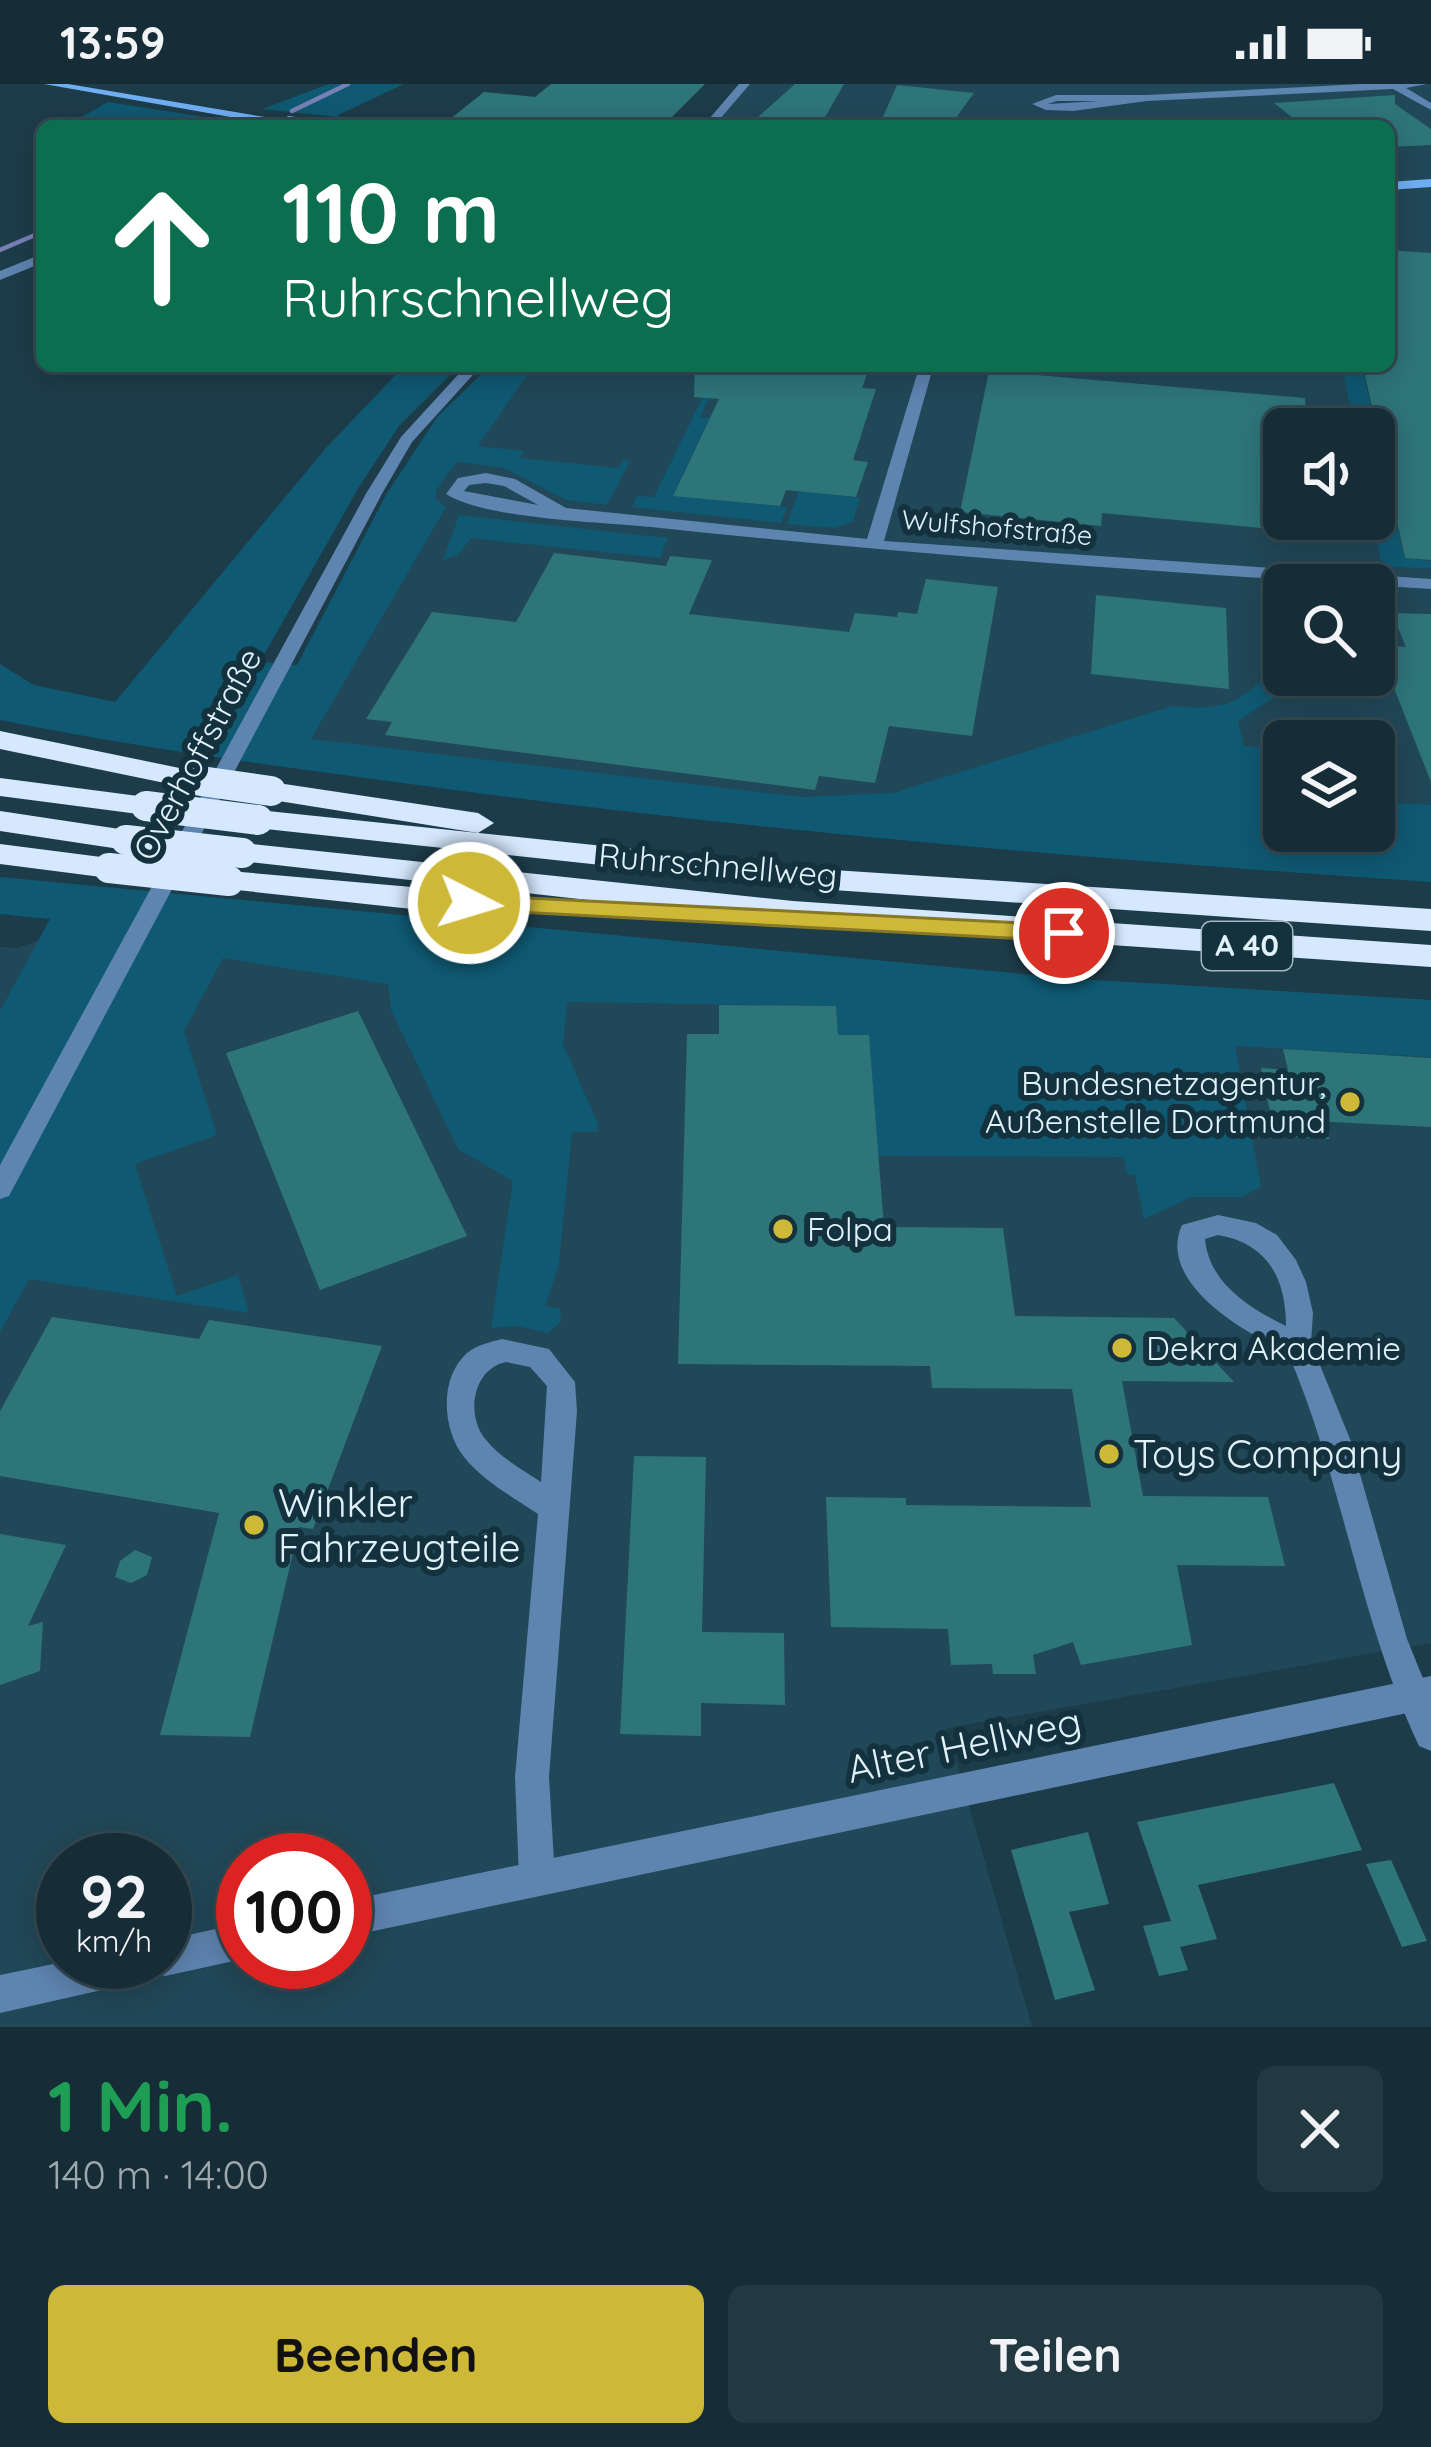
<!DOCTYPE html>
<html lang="de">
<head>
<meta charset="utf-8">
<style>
	:root { --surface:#162d37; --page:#233942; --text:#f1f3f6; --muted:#9ea8ad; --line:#354952; --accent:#ceb837 }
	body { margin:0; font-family:Quicksand,sans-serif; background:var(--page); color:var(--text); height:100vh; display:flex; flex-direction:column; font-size:45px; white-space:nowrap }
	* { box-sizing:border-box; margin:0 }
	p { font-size:39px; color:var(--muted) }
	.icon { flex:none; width:66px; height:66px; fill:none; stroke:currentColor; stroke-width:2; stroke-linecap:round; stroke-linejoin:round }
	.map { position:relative; height:1943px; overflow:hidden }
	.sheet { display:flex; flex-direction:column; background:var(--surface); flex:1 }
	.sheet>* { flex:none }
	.hud { position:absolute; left:36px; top:36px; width:1359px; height:252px; border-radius:18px; box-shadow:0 6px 30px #0003,0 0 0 3px var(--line); background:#0b6e4f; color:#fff; overflow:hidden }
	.tools { position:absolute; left:1263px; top:324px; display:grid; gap:24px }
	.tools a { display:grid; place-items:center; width:132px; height:132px; border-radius:18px; background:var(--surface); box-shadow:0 6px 30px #0003,0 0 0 3px var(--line); font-size:60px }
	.speed { position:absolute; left:36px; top:1749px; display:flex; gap:24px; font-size:60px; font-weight:700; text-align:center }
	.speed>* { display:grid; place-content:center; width:156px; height:156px; border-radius:50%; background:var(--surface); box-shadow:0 6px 30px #0003,0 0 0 3px var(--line); line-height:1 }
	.speed small { font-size:30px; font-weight:400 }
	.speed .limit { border:18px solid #d22; background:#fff; color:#111 }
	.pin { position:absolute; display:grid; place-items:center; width:102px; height:102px; color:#fff; margin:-51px; border:6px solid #fff; border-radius:50%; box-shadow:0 3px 12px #0007 }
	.me { position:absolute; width:132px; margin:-66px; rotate:95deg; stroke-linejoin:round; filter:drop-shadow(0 0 9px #0008) }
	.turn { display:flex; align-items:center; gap:42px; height:252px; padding:0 48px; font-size:54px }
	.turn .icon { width:156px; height:156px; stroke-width:2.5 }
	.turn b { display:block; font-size:84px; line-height:102px }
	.round { display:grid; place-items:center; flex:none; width:126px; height:126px; border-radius:18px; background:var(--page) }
	.overview { display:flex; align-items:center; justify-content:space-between; height:204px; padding:0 48px }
	h1 { font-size:72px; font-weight:700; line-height:90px; color:#1e9e55 }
	.cta { display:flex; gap:24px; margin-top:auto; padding:24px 48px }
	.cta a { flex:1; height:138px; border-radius:18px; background:var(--accent); color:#111; font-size:48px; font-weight:700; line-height:138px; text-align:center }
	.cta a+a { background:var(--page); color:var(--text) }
	.status { display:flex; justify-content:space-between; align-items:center; height:84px; padding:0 60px; background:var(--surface); direction:ltr }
	.status svg { height:33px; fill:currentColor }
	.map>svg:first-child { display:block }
	.built { fill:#214858; fill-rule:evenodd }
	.green { fill:#0f5972 }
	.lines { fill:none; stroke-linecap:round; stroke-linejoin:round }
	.stream { stroke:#7880b6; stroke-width:4.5 }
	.building { fill:#2e757a }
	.minor { fill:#5e84b0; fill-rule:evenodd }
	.tertiary { fill:#5e84b0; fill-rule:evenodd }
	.secondary { fill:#70aef4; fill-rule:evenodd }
	.motorway { fill:#d6e8fe; fill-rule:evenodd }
	.motorway-bridge { stroke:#d6e8fe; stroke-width:30 }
	.route { fill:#ceb837; stroke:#867824; stroke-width:3 }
	.poi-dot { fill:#ceb837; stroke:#13323e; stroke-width:4.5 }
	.labels { text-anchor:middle; stroke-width:12; stroke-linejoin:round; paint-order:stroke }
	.far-street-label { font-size:27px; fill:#e0f1f9; stroke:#13323e }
	.shield { fill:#13323e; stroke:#a2b8c1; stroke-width:3 }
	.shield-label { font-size:30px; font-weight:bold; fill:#e0f1f9 }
	.street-label { font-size:33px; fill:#e0f1f9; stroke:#13323e }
	.poi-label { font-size:33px; fill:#e0f1f9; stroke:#13323e; text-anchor:start }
	.near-poi-label { font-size:39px; fill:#e0f1f9; stroke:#13323e; text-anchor:start }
	.near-street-label { font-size:39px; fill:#e0f1f9; stroke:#13323e }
</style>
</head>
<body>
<div class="status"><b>13:59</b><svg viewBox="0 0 49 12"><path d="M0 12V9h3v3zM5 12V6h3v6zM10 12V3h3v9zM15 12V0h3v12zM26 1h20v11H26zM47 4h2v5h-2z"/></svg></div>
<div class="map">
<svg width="1431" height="1943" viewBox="0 0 1431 1943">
	<rect width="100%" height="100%" fill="#1d3c49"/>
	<g class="built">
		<path d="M747 0H1431V729L1374 727V657H1284V726L806 719 296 658 499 282H1389V42H711ZM1284 345H1374V435H1284ZM1284 501H1374V591H1284Z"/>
		<path d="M145 817 1077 895 1431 916V1559L947 1644 1032 1943H0V863L18 864ZM63 1776H165V1878H63ZM243 1776H345V1878H243Z"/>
	</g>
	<g class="green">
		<path d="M329 0H404L336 32 348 34 262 25Z"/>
		<path d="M108 18 263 42H66Z"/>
		<path d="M404 282H459L399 342 359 403 260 578 297 581 387 409 438 332 490 282H533L478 362 524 367 520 374 618 384 623 376 630 377 607 421 566 416 504 384 457 378 437 405 435 414 446 423 311 655 802 713 893 709 1172 622C1233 628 1239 616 1284 577V591H1308L1238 637 1244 662 1280 666 1284 747H1374V718L1431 721V798C1087 775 744 746 403 699 268 681 133 663 0 636V580L34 601 115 618 326 364Z"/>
		<path d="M718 282 720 291 700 333 774 340 777 348 706 341 673 411 787 423 781 439 632 423 637 412 654 413Z"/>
		<path d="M1342 282H1362L1404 474 1431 477V484L1382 483 1373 435 1374 345H1355Z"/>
		<path d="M799 407 860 414 853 438 835 444 787 440Z"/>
		<path d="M459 431 668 454 660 474 471 454 458 471 443 476Z"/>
		<path d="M0 793 1077 895 1431 916V973L1235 962 1261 1103 1241 1113H1191L1144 1135 1135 1091 1127 1090 1123 1073 878 1072 869 951H838L836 922 567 918 563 960 598 1040 597 1048H572L559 1180 545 1222 560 1225 561 1238 548 1249 517 1242 491 1244 513 1097 458 1065 391 926 388 900 223 874 184 947 217 1051 135 1080 177 1212 238 1191 249 1229 29 1195 0 1248V927L50 835 0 830Z"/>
	</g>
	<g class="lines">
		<g class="stream">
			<path d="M292 27 348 0"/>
			<path d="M0 166 42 148"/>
		</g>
	</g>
	<g class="building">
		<path d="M551 0H705L663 42H522L450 35 484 8 535 13Z"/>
		<path d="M795 0H844L820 42H748Z"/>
		<path d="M897 1 974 9 958 31V42H879Z"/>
		<path d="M1395 11V20L1431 45V61L1389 63V42H1303L1274 19Z"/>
		<path d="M1389 166 1431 169V476L1405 474 1363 282H1389Z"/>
		<path d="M695 282H870L862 304 876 305 853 376 868 378 856 413 786 406 780 422 673 412 719 315 694 313Z"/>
		<path d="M989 287 1305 314 1308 345H1284V446L1102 429 1101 442 960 428Z"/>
		<path d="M554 469 666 482 670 472 712 476 689 530 849 548 855 529 897 533 898 528 917 530 926 495 998 503 972 652 889 642 875 699 819 692 815 706 385 651 392 638 366 635 432 528 516 538Z"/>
		<path d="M1096 511 1226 524 1229 605 1091 590Z"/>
		<path d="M1392 529 1431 530V698L1377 561 1406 563Z"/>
		<path d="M719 921 836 922 838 951H869L884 1143 1003 1144 1015 1232 1174 1234 1234 1298 1122 1297 1143 1412 1268 1413 1285 1482 1177 1481 1192 1561 1081 1581 1073 1558 1033 1571 1036 1590H993L992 1580 951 1581 948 1545 831 1543 826 1413 906 1414V1421L1091 1423 1072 1305 932 1304 930 1282 678 1280 687 950H719Z"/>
		<path d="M358 927 467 1152 320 1206 226 969Z"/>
		<path d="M1283 965 1431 974V1043L1314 1037 1330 1055 1275 1052 1261 984 1288 986Z"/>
		<path d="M52 1233 199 1255 209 1236 382 1262 313 1445 299 1443 250 1653 160 1651 219 1429 0 1392V1327Z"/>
		<path d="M634 1372 706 1373 702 1548 784 1549 785 1621 701 1619V1652L620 1650Z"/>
		<path d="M0 1450 66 1461 28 1542 43 1538 40 1587 0 1601Z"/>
		<path d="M135 1466 152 1473 147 1491 131 1499 115 1493 120 1477Z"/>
		<path d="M1334 1699 1362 1766 1198 1801 1217 1855 1180 1863 1188 1886 1159 1892 1143 1842 1171 1837 1137 1738Z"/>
		<path d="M1088 1748 1109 1820 1069 1828 1095 1906 1055 1916 1011 1766Z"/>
		<path d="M1391 1776 1427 1857 1402 1863 1366 1780Z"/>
	</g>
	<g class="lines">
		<g class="minor">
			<path d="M739 0H750L714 42H703Z"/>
			<path d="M1361 0H1427L1406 4 1431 19V26L1393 5 1147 17 1073 27 1046 26 1032 20 1056 11H1147ZM1057 17H1100L1048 20Z"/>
			<path d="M42 170V179L0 196V187Z"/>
			<path d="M466 282H481L412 358 383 408 9 1112 0 1115V1081L367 408 401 353Z"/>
			<path d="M925 283 932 287 884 457 1431 495V505C1172 489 911 471 651 443 601 438 485 435 446 410L458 394 486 389 515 395 566 424 867 455 918 287ZM486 399 504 402 538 421 464 407 469 401Z"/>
			<path d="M1218 1131 1256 1139 1277 1151 1296 1176 1306 1198 1313 1229 1311 1259 1350 1355 1407 1555 1431 1614V1667L1419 1662C1358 1532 1343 1396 1287 1267 1245 1250 1156 1198 1182 1141ZM1218 1151C1267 1159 1286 1194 1286 1242 1249 1224 1209 1199 1205 1155Z"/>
			<path d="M502 1255 549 1265 575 1298 577 1327 549 1693 555 1794 550 1807 537 1812 524 1807 519 1794 515 1693 538 1430C513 1413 483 1397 464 1373 442 1345 439 1294 467 1269 477 1261 490 1258 502 1255ZM506 1278 530 1283 547 1302 541 1398C523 1386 501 1374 487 1357 465 1333 472 1285 506 1278Z"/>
		</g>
		<g class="tertiary">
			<path d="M1431 1592V1624L345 1853V1817Z"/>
			<path d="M243 1839V1875L165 1892 159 1890 146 1896 0 1929V1891L63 1878H165V1856Z"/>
		</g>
		<g class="secondary">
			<path d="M44 0H68L283 36 288 32 364 42H282Z"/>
			<path d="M1431 95V103L1389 106V98Z"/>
		</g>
		<g class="motorway">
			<path d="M0 647 194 687 209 696 194 705 0 665Z"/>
			<path d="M0 694 146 713 161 722 146 731 0 712Z"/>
			<path d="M271 698 478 729 494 739 478 749 260 714 256 707Z"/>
			<path d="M258 726 833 786 1431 825V847L833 806 247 743 242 736 247 729Z"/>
			<path d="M0 727 126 746 142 756 126 766 0 747Z"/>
			<path d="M242 759 793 817 1431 861V883L793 839 231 776 226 769Z"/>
			<path d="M0 760 109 774 125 784 109 794 0 780Z"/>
			<path d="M229 787 412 803 424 806 428 814 424 822 412 825 218 804 213 797 218 790Z"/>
		</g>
		<g class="motorway-bridge">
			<path d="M194 696 271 707"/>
			<path d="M146 722 258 736"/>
			<path d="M126 756 242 769"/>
			<path d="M109 784 229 797"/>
		</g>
	</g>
	<path class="route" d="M469 811 1064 841 1077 849 1064 857 460 825 456 819Z"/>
	<g class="poi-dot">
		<circle cx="1350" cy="1018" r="12"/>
		<circle cx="783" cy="1145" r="12"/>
		<circle cx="1122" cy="1264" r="12"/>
		<circle cx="1109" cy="1370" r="12"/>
		<circle cx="254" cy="1441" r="12"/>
	</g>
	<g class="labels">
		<g class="far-street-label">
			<text transform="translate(997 444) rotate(5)" y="9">Wulfshofstraße</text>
		</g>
		<rect class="shield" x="1202" y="838" width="90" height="48" rx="9"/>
		<g class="shield-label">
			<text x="1247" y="872">A 40</text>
		</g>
		<g class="street-label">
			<text transform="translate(197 670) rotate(-62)" y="12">Overhoffstraße</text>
			<text transform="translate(718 781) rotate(5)" y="12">Ruhrschnellweg</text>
		</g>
		<g class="poi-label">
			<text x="1326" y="1011" text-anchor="end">Bundesnetzagentur,<tspan x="1326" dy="38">Außenstelle Dortmund</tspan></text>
			<text x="807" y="1157">Folpa</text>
			<text x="1146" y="1276">Dekra Akademie</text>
		</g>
		<g class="near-poi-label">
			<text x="1133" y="1384">Toys Company</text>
			<text x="278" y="1433">Winkler<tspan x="278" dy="45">Fahrzeugteile</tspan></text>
		</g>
		<g class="near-street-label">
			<text transform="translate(964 1661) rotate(-12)" y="14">Alter Hellweg</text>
		</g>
	</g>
</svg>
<div class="tools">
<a><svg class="icon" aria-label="sound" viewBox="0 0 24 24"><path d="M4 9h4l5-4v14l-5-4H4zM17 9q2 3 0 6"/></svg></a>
<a><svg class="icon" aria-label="search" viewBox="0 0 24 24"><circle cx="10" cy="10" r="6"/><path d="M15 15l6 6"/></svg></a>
<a><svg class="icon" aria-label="layers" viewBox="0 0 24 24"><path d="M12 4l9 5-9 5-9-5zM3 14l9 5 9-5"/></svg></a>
</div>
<div class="speed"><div>92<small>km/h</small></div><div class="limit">100</div></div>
<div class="pin" style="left:1064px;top:849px;background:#d93025"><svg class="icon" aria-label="arrive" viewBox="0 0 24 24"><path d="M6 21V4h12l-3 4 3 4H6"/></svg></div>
<svg class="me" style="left:469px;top:819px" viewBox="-20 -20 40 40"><circle r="17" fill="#ceb837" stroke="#fff" stroke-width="3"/><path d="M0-11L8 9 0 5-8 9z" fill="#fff"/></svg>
<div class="hud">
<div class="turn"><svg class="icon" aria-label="ahead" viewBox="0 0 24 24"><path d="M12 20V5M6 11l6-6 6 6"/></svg><div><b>110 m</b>Ruhrschnellweg</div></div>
</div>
</div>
<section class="sheet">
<div class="overview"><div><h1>1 Min.</h1><p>140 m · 14:00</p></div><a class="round"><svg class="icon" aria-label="close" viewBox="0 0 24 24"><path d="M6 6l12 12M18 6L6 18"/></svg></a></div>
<div class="cta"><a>Beenden</a><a>Teilen</a></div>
</section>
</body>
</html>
